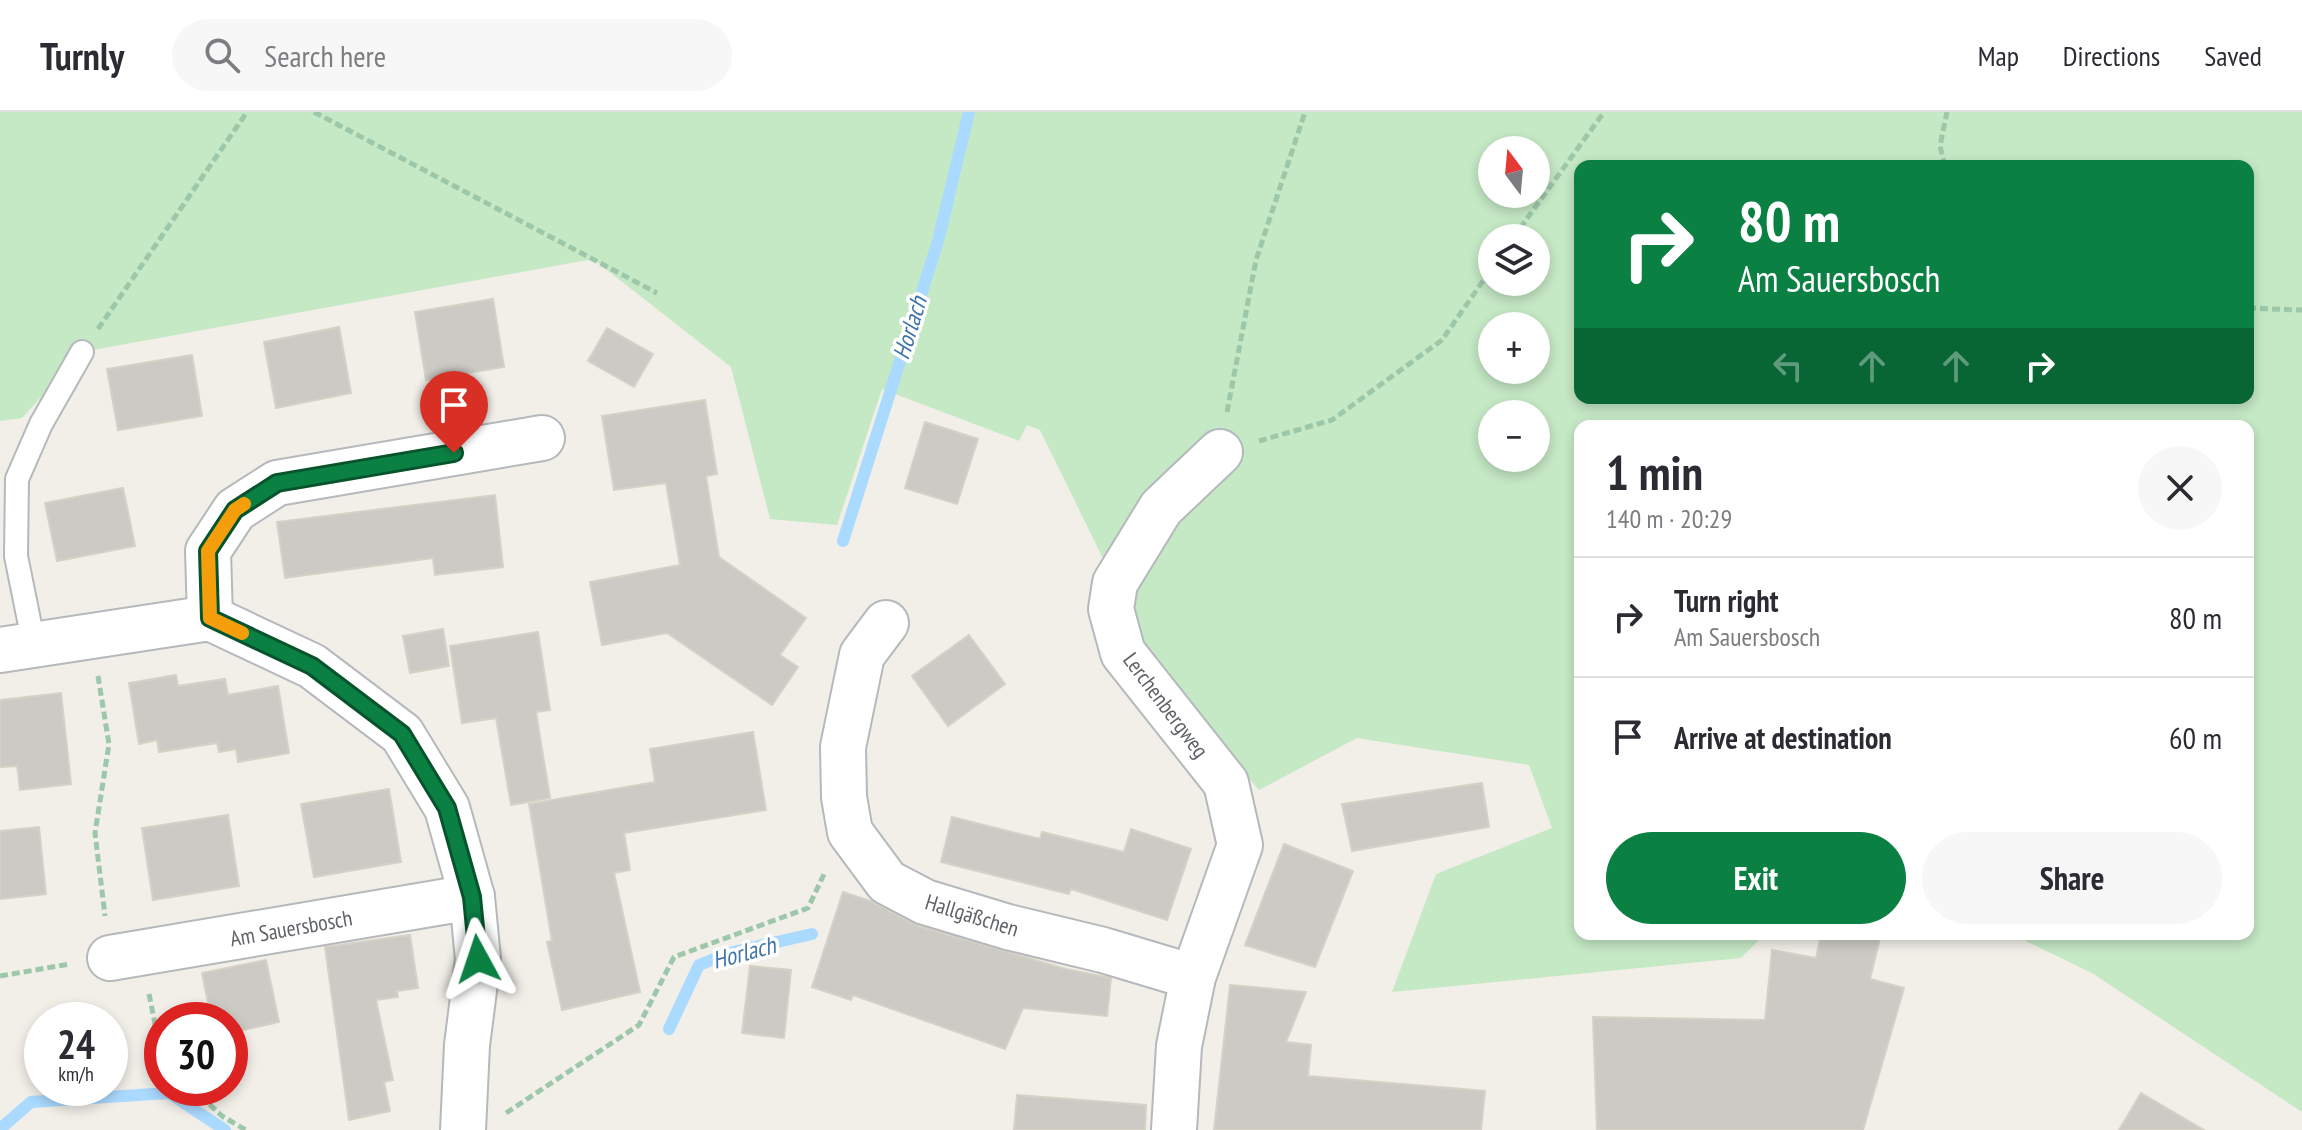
<!DOCTYPE html>
<html lang="en">
<head>
<meta charset="utf-8">
<style>
	:root { --surface:#fff; --page:#f7f7f7; --text:#2b2b33; --muted:#7c7c81; --line:#e1e1e2; --accent:#0b8043 }
	body { margin:0; font-family:"PT Sans Narrow",sans-serif; background:var(--page); color:var(--text); height:100vh; display:flex; flex-direction:column; font-size:30px; white-space:nowrap }
	* { box-sizing:border-box; margin:0 }
	p { font-size:26px; color:var(--muted) }
	.icon { flex:none; width:44px; height:44px; fill:none; stroke:currentColor; stroke-width:2; stroke-linecap:round; stroke-linejoin:round }
	.map { position:relative; flex:1; overflow:hidden }
	.panel { position:absolute; left:1574px; top:308px; width:680px; height:520px; display:flex; flex-direction:column; background:var(--surface); border-radius:16px; box-shadow:0 4px 12px #0003 }
	.panel>* { flex:none }
	.top-card { position:absolute; left:1574px; top:48px; width:680px; height:244px; border-radius:16px; box-shadow:0 4px 12px #0003; background:#0b8043; color:#fff; overflow:hidden }
	.needle { width:52px; rotate:344deg }
	.tools { position:absolute; left:1478px; top:24px; display:grid; gap:16px }
	.tools a { display:grid; place-items:center; width:72px; height:72px; border-radius:50%; background:var(--surface); box-shadow:0 4px 12px #0003; font-size:40px }
	.speed { position:absolute; left:24px; top:890px; display:flex; gap:16px; font-size:40px; font-weight:700; text-align:center }
	.speed>* { display:grid; place-content:center; width:104px; height:104px; border-radius:50%; background:var(--surface); box-shadow:0 4px 12px #0003; line-height:1 }
	.speed small { font-size:20px; font-weight:400 }
	.speed .limit { border:12px solid #d22; background:#fff; color:#111 }
	.pin { position:absolute; display:grid; place-items:center; width:68px; height:68px; color:#fff; margin:-82px -34px; border-radius:50% 50% 50% 0; rotate:-45deg; box-shadow:0 0 8px #0007 }
	.pin .icon { rotate:45deg }
	.me { position:absolute; width:88px; margin:-44px; rotate:355deg; stroke-linejoin:round; filter:drop-shadow(0 0 6px #0008) }
	.turn { display:flex; align-items:center; gap:28px; height:168px; padding:0 32px; font-size:36px }
	.turn .icon { width:104px; height:104px; stroke-width:2.5 }
	.turn b { display:block; font-size:56px; line-height:68px }
	.lanes { display:flex; align-items:center; height:76px; padding:0 32px; background:#0003; justify-content:center; gap:40px; direction:ltr }
	.lanes .off { opacity:.35 }
	.round { display:grid; place-items:center; flex:none; width:84px; height:84px; border-radius:42px; background:var(--page) }
	.head { display:flex; align-items:center; justify-content:space-between; height:136px; padding:0 32px }
	h1 { font-size:48px; font-weight:700; line-height:60px }
	.button { display:flex; gap:16px; margin-top:auto; padding:16px 32px }
	.button a { flex:1; height:92px; border-radius:48px; background:var(--accent); color:#fff; font-size:32px; font-weight:700; line-height:92px; text-align:center }
	.button a+a { background:var(--page); color:var(--text) }
	ul { padding:0; list-style:none }
	li { display:flex; align-items:center; gap:24px; height:120px; padding:0 32px; border-top:2px solid var(--line) }
	li div { flex:1 }
	li b { display:block; font-size:30px }
	li em { font-style:normal }
	header { display:flex; align-items:center; gap:48px; box-sizing:border-box; height:112px; padding:0 40px; background:var(--surface); border-bottom:2px solid var(--line) }
	header strong { font-size:38px }
	nav { display:flex; gap:44px; margin-inline-start:auto; font-size:28px }
	.search { width:560px; height:72px; background:var(--page); display:flex; align-items:center; gap:20px; box-sizing:border-box; padding:0 28px; border-radius:44px; color:var(--muted); font-size:30px }
	.map>svg:first-child { display:block }
	.green { fill:#c5e8c5; fill-rule:evenodd }
	.lines { fill:none; stroke-linecap:round; stroke-linejoin:round }
	.stream { stroke:#aadaff; stroke-width:12 }
	.building { fill:#cccac5; stroke:#d6d1c6; stroke-width:2 }
	.service-casing { stroke:#b5b8bc; stroke-width:26 }
	.minor-casing { stroke:#b5b8bc; stroke-width:48 }
	.path { stroke:#9cc7a9; stroke-width:5; stroke-dasharray:8 4; stroke-linecap:butt }
	.service { stroke:#fff; stroke-width:22 }
	.minor { stroke:#fff; stroke-width:44 }
	.route-casing { stroke:#07532c; stroke-width:20 }
	.route { stroke:#0b8043; stroke-width:14 }
	.slow { stroke:#f59e0b; stroke-width:14 }
	.labels { text-anchor:middle; stroke-width:7; stroke-linejoin:round; paint-order:stroke }
	.street-label { font-size:22px; fill:#5f6368; stroke:#fff }
	.water-label { font-size:24px; font-style:italic; fill:#4174aa; stroke:#fff }
</style>
</head>
<body>
<header>
<strong>Turnly</strong>
<div class="search"><svg class="icon" aria-label="search" viewBox="0 0 24 24"><circle cx="10" cy="10" r="6"/><path d="M15 15l6 6"/></svg>Search here</div>
<nav><a>Map</a><a>Directions</a><a>Saved</a></nav>
</header>
<div class="map">
<svg width="2302" height="1018" viewBox="0 0 2302 1018">
	<rect width="100%" height="100%" fill="#f1efe8"/>
	<path class="green" d="M0 0H2302V1000L2092 861 2011 822H2248V314H1580V822H1765L1741 846 1392 880 1436 762 1552 716 1529 653 1357 626 1259 678 1130 531 1115 471 1040 318 1027 313 1019 329 882 277 837 413 770 407 731 255 593 147 82 240 22 306 0 309ZM1492 38H1536V82H1492ZM1580 54H2248V286H1580ZM1492 126H1536V170H1492ZM1492 214H1536V258H1492ZM1492 302H1536V346H1492Z"/>
	<g class="lines">
		<g class="stream">
			<path d="M843 429 938 129 969 0"/>
			<path d="M669 917 699 853 729 841 812 822"/>
			<path d="M0 1017 31 990 169 981 225 1018"/>
		</g>
	</g>
	<g class="building">
		<path d="M493 187 504 255 426 268 415 200Z"/>
		<path d="M339 215 351 281 276 296 264 230Z"/>
		<path d="M607 216 653 242 634 275 588 249Z"/>
		<path d="M192 243 202 304 118 318 107 257Z"/>
		<path d="M705 288 717 362 706 364 719 445 806 506 780 543 798 555 772 593 667 521 602 533 590 470 680 453 666 371 614 378 602 304Z"/>
		<path d="M925 310 978 327 957 392 905 376Z"/>
		<path d="M123 376 135 434 57 449 45 391Z"/>
		<path d="M495 383 503 455 435 463 433 446 285 466 277 410Z"/>
		<path d="M443 517 449 554 410 561 403 524Z"/>
		<path d="M538 520 550 598 536 600 550 686 511 693 496 606 462 611 450 534Z"/>
		<path d="M969 523 1005 572 948 614 912 564Z"/>
		<path d="M176 563 178 574 225 567 228 583 278 574 289 641 238 650 236 637 219 640 217 631 159 640 157 628 139 632 129 571Z"/>
		<path d="M61 581 71 672 20 678 17 654 0 655V588Z"/>
		<path d="M753 620 766 698 624 721 630 758 614 761 640 880 562 898 547 830 552 829 529 692 655 670 650 637Z"/>
		<path d="M1482 671 1489 715 1352 739 1342 692Z"/>
		<path d="M389 677 401 750 314 765 301 692Z"/>
		<path d="M228 703 239 774 153 788 142 716Z"/>
		<path d="M952 705 1040 727 1042 720 1124 740 1131 717 1191 737 1167 808 1071 777 1069 782 941 750Z"/>
		<path d="M39 715 46 782 0 787V719Z"/>
		<path d="M1284 732 1353 759 1315 855 1245 833Z"/>
		<path d="M843 780 873 790 918 814 1066 857 1111 866 1107 904 1023 896 1005 937 853 883 851 888 812 875Z"/>
		<path d="M1821 822H1881L1870 867 1904 876 1863 1018H1597L1593 905 1765 908 1772 838 1816 846Z"/>
		<path d="M410 823 418 876 397 879 398 885 376 888 393 968 384 970 390 999 349 1008 325 835Z"/>
		<path d="M266 848 279 910 230 921V902L211 906 202 861Z"/>
		<path d="M750 854 791 858 784 926 742 921Z"/>
		<path d="M1230 873 1306 880 1286 930 1311 933 1308 964 1485 979 1481 1018H1214Z"/>
		<path d="M2141 981 2204 1018H2119Z"/>
		<path d="M1017 983 1146 993 1145 1018H1014Z"/>
	</g>
	<g class="lines">
		<defs>
			<path id="service" d="M34 533 16 444 17 367 41 312 82 240"/>
			<g id="minor">
				<path d="M210 506 208 439 235 398 277 371 542 326"/>
				<path d="M886 511 862 543 843 635 844 685 850 720 887 770 925 790 1008 815 1103 838 1193 865"/>
				<path d="M0 538 210 506 312 554 402 622 447 696 472 785 478 847 467 933 463 1018"/>
				<path d="M110 846 472 785"/>
				<path d="M1174 1018 1179 934 1193 865 1240 733 1226 671 1123 541 1111 497 1115 471 1161 396 1220 340"/>
			</g>
		</defs>
		<use href="#service" class="service-casing"/>
		<use href="#minor" class="minor-casing"/>
		<g class="path">
			<path d="M314 0 657 181"/>
			<path d="M1945 54 1940 34 1947 0"/>
			<path d="M1513 126 1604 0"/>
			<path d="M2248 196 2302 198"/>
			<path d="M98 217 247 0"/>
			<path d="M1227 300 1256 148 1305 0"/>
			<path d="M1259 329 1332 308 1442 228 1492 156"/>
			<path d="M98 564 109 632 95 721 105 804"/>
			<path d="M0 864 70 852"/>
			<path d="M149 882 159 932 162 937"/>
			<path d="M192 976 222 1004 246 1018"/>
			<path d="M506 1001 639 913 674 845 808 796 825 760"/>
		</g>
		<use href="#service" class="service"/>
		<use href="#minor" class="minor"/>
	</g>
	<g class="lines">
		<defs>
			<path id="route" d="M454 341 277 371 235 398 208 439 210 506 312 554 402 622 447 696 472 785 478 847"/>
		</defs>
		<use href="#route" class="route-casing"/>
		<use href="#route" class="route"/>
		<path class="slow" d="M242 521 210 506 208 439 235 398 244 392"/>
	</g>
	<g class="labels">
		<g class="street-label">
			<text transform="translate(1166 593) rotate(53)" y="8">Lerchenbergweg</text>
			<text transform="translate(972 803) rotate(17)" y="8">Hallgäßchen</text>
			<text transform="translate(291 816) rotate(-10)" y="8">Am Sauersbosch</text>
		</g>
		<g class="water-label">
			<text transform="translate(910 216) rotate(-73)" y="8">Horlach</text>
			<text transform="translate(744 841) rotate(-15)" y="8">Horlach</text>
		</g>
	</g>
</svg>
<div class="tools">
<a><svg class="needle" viewBox="-14 -14 28 28"><path d="M0-13l5 13h-10z" fill="#e53935"/><path d="M0 13l5-13h-10z" fill="#7c7c81"/></svg></a>
<a><svg class="icon" aria-label="layers" viewBox="0 0 24 24"><path d="M12 4l9 5-9 5-9-5zM3 14l9 5 9-5"/></svg></a>
<a>+</a>
<a>−</a>
</div>
<div class="speed"><div>24<small>km/h</small></div><div class="limit">30</div></div>
<div class="pin" style="left:454px;top:341px;background:#d93025"><svg class="icon" aria-label="arrive" viewBox="0 0 24 24"><path d="M6 21V4h12l-3 4 3 4H6"/></svg></div>
<svg class="me" style="left:478px;top:847px" viewBox="-20 -20 40 40"><path d="M0-17L14 15 0 8-14 15z" fill="#0b8043" stroke="#fff" stroke-width="4"/></svg>
<div class="top-card">
<div class="turn"><svg class="icon" aria-label="right" viewBox="0 0 24 24"><path d="M7 20v-9h11M14 6l5 5-5 5"/></svg><div><b>80 m</b>Am Sauersbosch</div></div>
<div class="lanes"><svg class="icon off" aria-label="left" viewBox="0 0 24 24"><path d="M17 20v-9H6M10 6l-5 5 5 5"/></svg><svg class="icon off" aria-label="ahead" viewBox="0 0 24 24"><path d="M12 20V5M6 11l6-6 6 6"/></svg><svg class="icon off" aria-label="ahead" viewBox="0 0 24 24"><path d="M12 20V5M6 11l6-6 6 6"/></svg><svg class="icon" aria-label="right" viewBox="0 0 24 24"><path d="M7 20v-9h11M14 6l5 5-5 5"/></svg></div>
</div>
<section class="panel">
<div class="head"><div><h1>1 min</h1><p>140 m · 20:29</p></div><a class="round"><svg class="icon" aria-label="close" viewBox="0 0 24 24"><path d="M6 6l12 12M18 6L6 18"/></svg></a></div>
<ul>
<li><svg class="icon" aria-label="right" viewBox="0 0 24 24"><path d="M7 20v-9h11M14 6l5 5-5 5"/></svg><div><b>Turn right</b><p>Am Sauersbosch</p></div><em>80 m</em></li>
<li><svg class="icon" aria-label="arrive" viewBox="0 0 24 24"><path d="M6 21V4h12l-3 4 3 4H6"/></svg><div><b>Arrive at destination</b></div><em>60 m</em></li>
</ul>
<div class="button"><a>Exit</a><a>Share</a></div>
</section>
</div>
</body>
</html>
